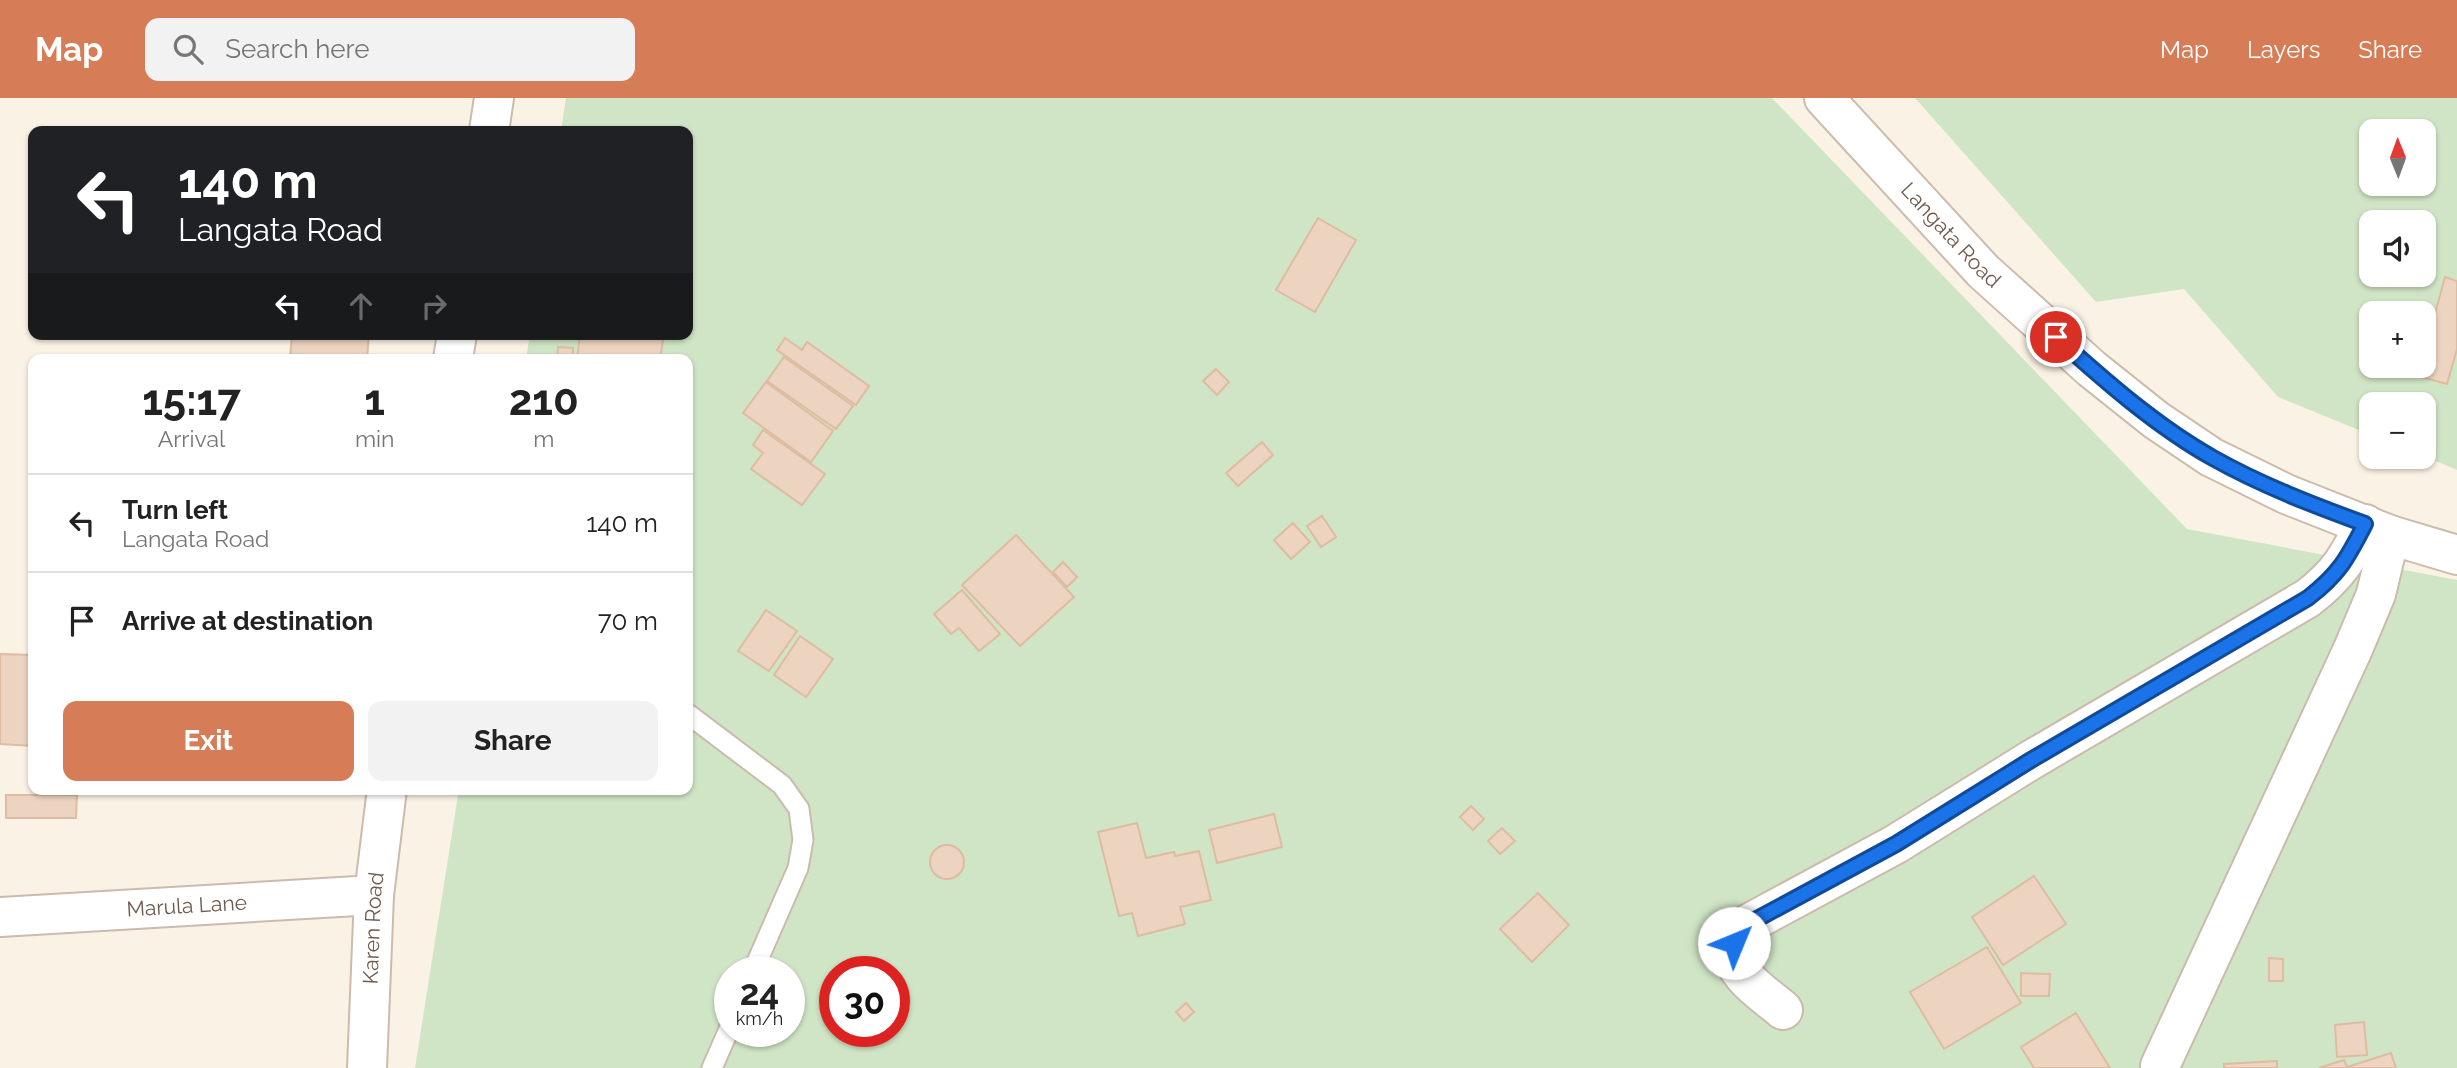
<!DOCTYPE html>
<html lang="en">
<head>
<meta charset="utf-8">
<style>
	:root { --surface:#fff; --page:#f2f2f2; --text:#222; --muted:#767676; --line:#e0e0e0; --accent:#d67c57 }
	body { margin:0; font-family:Raleway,sans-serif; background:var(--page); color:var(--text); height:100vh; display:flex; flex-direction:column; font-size:26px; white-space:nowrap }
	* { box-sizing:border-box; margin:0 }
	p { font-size:23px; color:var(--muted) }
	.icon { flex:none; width:38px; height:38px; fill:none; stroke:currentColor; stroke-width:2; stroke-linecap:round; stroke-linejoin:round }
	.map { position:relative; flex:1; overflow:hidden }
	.details { position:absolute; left:28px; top:256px; width:665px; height:441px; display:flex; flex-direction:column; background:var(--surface); border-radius:14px; box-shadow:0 2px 5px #0004 }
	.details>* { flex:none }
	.top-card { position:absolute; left:28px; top:28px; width:665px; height:214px; border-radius:14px; box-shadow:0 2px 5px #0004; background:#202124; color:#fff; overflow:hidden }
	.needle { width:46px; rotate:359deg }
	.fabs { position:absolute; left:2359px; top:21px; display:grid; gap:14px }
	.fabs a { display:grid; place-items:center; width:77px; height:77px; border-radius:14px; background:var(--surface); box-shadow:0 2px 5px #0004; font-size:35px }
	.speed { position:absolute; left:714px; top:858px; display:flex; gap:14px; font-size:35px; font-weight:700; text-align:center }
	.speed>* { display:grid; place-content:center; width:91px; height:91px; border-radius:50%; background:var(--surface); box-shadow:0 2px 5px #0004; line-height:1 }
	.speed small { font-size:18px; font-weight:400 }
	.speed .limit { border:10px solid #d22; background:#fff; color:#111 }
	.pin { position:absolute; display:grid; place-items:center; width:60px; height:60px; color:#fff; margin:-30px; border:4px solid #fff; border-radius:50%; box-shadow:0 2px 7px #0007 }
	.me { position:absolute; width:77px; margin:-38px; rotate:45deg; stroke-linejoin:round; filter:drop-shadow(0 0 5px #0008) }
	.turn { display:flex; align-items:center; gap:24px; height:147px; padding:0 35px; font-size:32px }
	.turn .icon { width:91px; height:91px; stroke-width:2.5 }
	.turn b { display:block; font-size:49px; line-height:60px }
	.lanes { display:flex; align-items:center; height:66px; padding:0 35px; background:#0003; justify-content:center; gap:35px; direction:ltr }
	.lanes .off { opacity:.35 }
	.eta { display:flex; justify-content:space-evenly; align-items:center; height:119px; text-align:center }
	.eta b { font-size:42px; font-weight:700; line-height:49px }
	.primary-button { display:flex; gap:14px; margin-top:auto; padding:14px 35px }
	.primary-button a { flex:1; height:80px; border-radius:14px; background:var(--accent); color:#fff; font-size:28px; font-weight:700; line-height:80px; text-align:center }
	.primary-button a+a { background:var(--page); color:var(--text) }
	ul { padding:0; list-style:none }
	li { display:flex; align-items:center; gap:21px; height:98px; padding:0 35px; border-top:2px solid var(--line) }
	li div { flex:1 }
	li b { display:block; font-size:26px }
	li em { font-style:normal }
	header { display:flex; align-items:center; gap:42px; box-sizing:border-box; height:98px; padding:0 35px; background:var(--accent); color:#fff }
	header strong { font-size:33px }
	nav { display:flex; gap:38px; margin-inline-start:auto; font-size:24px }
	.search { width:490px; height:63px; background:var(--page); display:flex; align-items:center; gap:18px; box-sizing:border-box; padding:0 24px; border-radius:14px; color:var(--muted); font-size:26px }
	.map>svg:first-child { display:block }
	.green { fill:#d0e5c5; fill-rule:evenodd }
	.building { fill:#ecd4c0; stroke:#ddbca2; stroke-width:2 }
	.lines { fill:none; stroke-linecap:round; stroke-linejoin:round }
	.lane-casing { stroke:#cabbad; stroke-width:23 }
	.street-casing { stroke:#cabbad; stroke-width:42 }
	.secondary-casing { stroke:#ccbcab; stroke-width:42 }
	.lane { stroke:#fff; stroke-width:19 }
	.street { stroke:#fff; stroke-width:38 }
	.secondary { stroke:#fff; stroke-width:38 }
	.route-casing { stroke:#114b97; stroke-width:18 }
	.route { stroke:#1a73e8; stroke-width:12 }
	.labels { text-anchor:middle; stroke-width:7; stroke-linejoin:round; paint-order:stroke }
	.street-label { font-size:21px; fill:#705c4d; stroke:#fdf7eb }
</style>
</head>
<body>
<header>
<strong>Map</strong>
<div class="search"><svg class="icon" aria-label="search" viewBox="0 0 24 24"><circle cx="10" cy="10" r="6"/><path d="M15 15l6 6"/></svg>Search here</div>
<nav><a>Map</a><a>Layers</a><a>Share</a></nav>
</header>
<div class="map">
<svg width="2457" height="970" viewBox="0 0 2457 970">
	<rect width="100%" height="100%" fill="#faf3e5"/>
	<g class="green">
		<path d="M566 0H1772L2187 431 2457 482V970H415L459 691H688V261H526L530 236H688V33H561ZM730 873H789V933H730ZM835 873H894V933H835Z"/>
		<path d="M1915 0H2457V372L2424 358V306H2371V337L2278 299 2184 191 2096 204ZM2371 33H2424V86H2371ZM2371 124H2424V177H2371ZM2371 215H2424V268H2371Z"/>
	</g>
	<g class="building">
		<path d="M1318 120 1356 142 1315 214 1276 192Z"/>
		<path d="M2445 179 2457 183V251L2447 286 2418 278 2421 268H2424V256Z"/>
		<path d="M292 236H369L367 261H290Z"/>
		<path d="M580 236H664L660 261H577Z"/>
		<path d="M785 240 802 252 807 244 869 288 856 307 777 252Z"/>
		<path d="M558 249 573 250V261H557Z"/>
		<path d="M784 259 853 308 836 331 767 283Z"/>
		<path d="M1216 271 1229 284 1217 297 1203 283Z"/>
		<path d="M766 284 833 333 811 364 743 315Z"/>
		<path d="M763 332 825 376 802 407 751 371 763 355 753 347Z"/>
		<path d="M1262 344 1273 357 1238 388 1226 375Z"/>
		<path d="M1322 418 1336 439 1321 449 1307 428Z"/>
		<path d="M1293 425 1310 444 1291 461 1274 442Z"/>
		<path d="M1016 437 1074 499 1020 548 962 487Z"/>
		<path d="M1063 464 1077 479 1067 489 1053 474Z"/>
		<path d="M962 492 1000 536 979 553 959 530 951 536 934 516Z"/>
		<path d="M766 512 797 533 769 573 738 553Z"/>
		<path d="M800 538 833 561 806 599 774 577Z"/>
		<path d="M0 556 33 557V648L0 646Z"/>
		<path d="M6 697H77L76 720H6Z"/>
		<path d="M1471 708 1484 721 1473 732 1460 719Z"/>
		<path d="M1274 716 1282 749 1217 765 1209 732Z"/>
		<path d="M1137 725 1146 760 1174 754 1175 758 1199 753 1211 802 1180 809 1185 826 1138 838 1132 815 1119 818 1098 734Z"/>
		<path d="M1502 730 1515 743 1500 756 1488 743Z"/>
		<circle cx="947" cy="764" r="17"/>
		<path d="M2034 778 2066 826 2003 867 1972 819Z"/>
		<path d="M1538 795 1569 827 1532 864 1500 831Z"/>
		<path d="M1987 849 2021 905 1944 951 1910 894Z"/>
		<path d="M2269 860 2283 861V883H2269Z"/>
		<path d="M2021 875 2050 876 2049 898H2021Z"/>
		<path d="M1186 905 1194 914 1184 923 1176 914Z"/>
		<path d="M2076 915 2110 970H2034L2021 949Z"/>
		<path d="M2364 924 2367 957 2337 959 2335 927Z"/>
		<path d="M2391 955 2396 970H2319L2344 962 2347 969Z"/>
		<path d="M2277 963V970H2224V966Z"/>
	</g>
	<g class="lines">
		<defs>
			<g id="lane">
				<path d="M688 616 782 687 799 711 803 742 798 770 753 873"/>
				<path d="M712 970 730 929"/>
			</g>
			<g id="street">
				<path d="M489 33 494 0"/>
				<path d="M453 261 457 236"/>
				<path id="s1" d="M0 819 374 797"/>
				<path d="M1783 912C1766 897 1727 874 1734 847 1736 840 1743 833 1746 827L1896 746 2031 662 2308 500C2339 476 2347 461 2365 426"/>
				<path d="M2160 968 2353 551 2376 496 2390 437"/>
				<path id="s2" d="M367 970 374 797 387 691"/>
			</g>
			<g id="secondary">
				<path id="s3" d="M1824 0 1983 173 2092 271 2156 322 2211 359 2286 396 2390 437 2457 457"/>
			</g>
		</defs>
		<use href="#lane" class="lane-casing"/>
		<use href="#street" class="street-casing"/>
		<use href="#secondary" class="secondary-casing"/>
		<use href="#lane" class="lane"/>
		<use href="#street" class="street"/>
		<use href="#secondary" class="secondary"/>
	</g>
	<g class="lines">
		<defs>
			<path id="route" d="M1734 845 1746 827 1896 746 2031 662 2308 500C2339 476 2347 461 2365 426 2313 407 2261 387 2213 360 2156 328 2104 282 2056 239"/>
		</defs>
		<use href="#route" class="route-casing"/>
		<use href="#route" class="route"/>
	</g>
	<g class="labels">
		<g class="street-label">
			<text dy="7" stroke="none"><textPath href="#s3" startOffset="187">Langata Road</textPath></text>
			<text dy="7" stroke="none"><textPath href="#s1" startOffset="187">Marula Lane</textPath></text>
			<text dy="7" stroke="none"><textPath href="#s2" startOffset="140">Karen Road</textPath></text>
		</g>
	</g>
</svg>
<div class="fabs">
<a><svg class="needle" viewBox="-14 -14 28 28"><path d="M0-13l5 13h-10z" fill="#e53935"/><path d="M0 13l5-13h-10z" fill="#767676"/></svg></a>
<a><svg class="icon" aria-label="sound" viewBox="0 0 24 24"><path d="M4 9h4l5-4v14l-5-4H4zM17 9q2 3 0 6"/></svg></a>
<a>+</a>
<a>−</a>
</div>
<div class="speed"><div>24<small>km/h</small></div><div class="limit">30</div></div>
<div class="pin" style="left:2056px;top:239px;background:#d93025"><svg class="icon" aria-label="arrive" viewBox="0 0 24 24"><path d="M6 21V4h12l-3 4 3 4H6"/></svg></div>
<svg class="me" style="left:1734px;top:845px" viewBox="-20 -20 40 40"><circle r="19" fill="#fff"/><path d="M0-13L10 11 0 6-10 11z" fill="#1a73e8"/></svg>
<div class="top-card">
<div class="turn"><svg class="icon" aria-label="left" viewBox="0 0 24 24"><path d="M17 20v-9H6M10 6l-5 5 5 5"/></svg><div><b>140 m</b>Langata Road</div></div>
<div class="lanes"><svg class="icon" aria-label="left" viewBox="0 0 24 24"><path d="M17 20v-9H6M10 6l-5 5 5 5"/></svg><svg class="icon off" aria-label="ahead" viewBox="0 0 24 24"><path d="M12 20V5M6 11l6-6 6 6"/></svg><svg class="icon off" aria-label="right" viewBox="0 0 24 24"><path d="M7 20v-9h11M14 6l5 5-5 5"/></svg></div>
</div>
<section class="details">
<div class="eta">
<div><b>15:17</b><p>Arrival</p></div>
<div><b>1</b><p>min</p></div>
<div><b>210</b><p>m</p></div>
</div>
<ul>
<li><svg class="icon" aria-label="left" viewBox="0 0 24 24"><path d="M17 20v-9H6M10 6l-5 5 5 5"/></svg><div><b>Turn left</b><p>Langata Road</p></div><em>140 m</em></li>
<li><svg class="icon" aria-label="arrive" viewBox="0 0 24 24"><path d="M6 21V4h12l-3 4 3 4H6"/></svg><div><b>Arrive at destination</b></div><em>70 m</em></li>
</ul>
<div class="primary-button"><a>Exit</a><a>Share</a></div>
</section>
</div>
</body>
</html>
